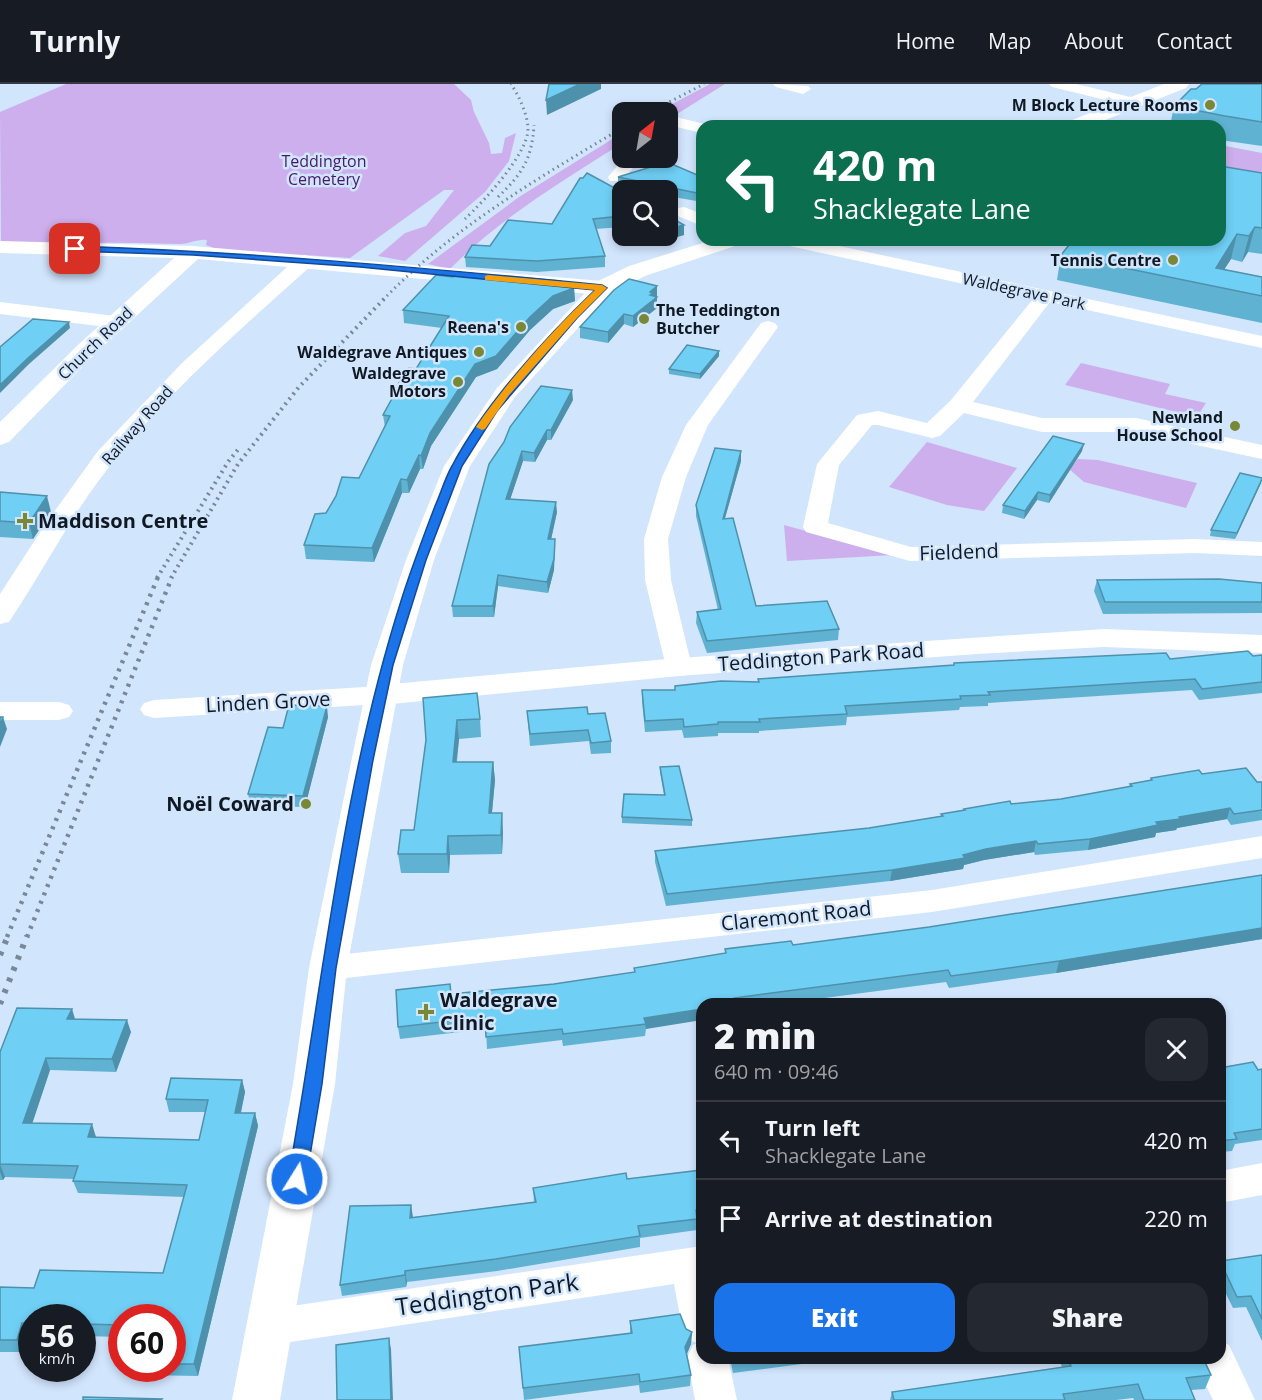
<!DOCTYPE html>
<html lang="en">
<head>
<meta charset="utf-8">
<style>
	:root { --surface:#171b24; --page:#242831; --text:#f1f3f6; --muted:#9ea1a6; --line:#363941; --accent:#1a73e8 }
	body { margin:0; font-family:"Open Sans",sans-serif; background:var(--page); color:var(--text); height:100vh; display:flex; flex-direction:column; font-size:22px; white-space:nowrap }
	* { box-sizing:border-box; margin:0 }
	p { font-size:20px; color:var(--muted) }
	.icon { flex:none; width:33px; height:33px; fill:none; stroke:currentColor; stroke-width:2; stroke-linecap:round; stroke-linejoin:round }
	.map { position:relative; flex:1; overflow:hidden }
	.sheet { position:absolute; left:696px; top:914px; width:530px; height:366px; display:flex; flex-direction:column; background:var(--surface); border-radius:18px; box-shadow:0 3px 9px #0003 }
	.sheet>* { flex:none }
	.top-card { position:absolute; left:696px; top:36px; width:530px; height:126px; border-radius:18px; box-shadow:0 3px 9px #0003; background:#0b6e4f; color:#fff; overflow:hidden }
	.needle { width:39px; rotate:31deg }
	.tools { position:absolute; left:612px; top:18px; display:grid; gap:12px }
	.tools a { display:grid; place-items:center; width:66px; height:66px; border-radius:12px; background:var(--surface); box-shadow:0 3px 9px #0003; font-size:30px }
	.speed { position:absolute; left:18px; top:1220px; display:flex; gap:12px; font-size:30px; font-weight:700; text-align:center }
	.speed>* { display:grid; place-content:center; width:78px; height:78px; border-radius:50%; background:var(--surface); box-shadow:0 3px 9px #0003; line-height:1 }
	.speed small { font-size:15px; font-weight:400 }
	.speed .limit { border:9px solid #d22; background:#fff; color:#111 }
	.pin { position:absolute; display:grid; place-items:center; width:51px; height:51px; color:#fff; margin:-26px; border-radius:12px; box-shadow:0 3px 9px #0006 }
	.me { position:absolute; width:66px; margin:-33px; rotate:10deg; stroke-linejoin:round; filter:drop-shadow(0 0 4px #0008) }
	.turn { display:flex; align-items:center; gap:21px; height:126px; padding:0 18px; font-size:27px }
	.turn .icon { width:78px; height:78px; stroke-width:2.5 }
	.turn b { display:block; font-size:42px; line-height:51px }
	.round { display:grid; place-items:center; flex:none; width:63px; height:63px; border-radius:18px; background:var(--page) }
	.summary { display:flex; align-items:center; justify-content:space-between; height:102px; padding:0 18px }
	h1 { font-size:36px; font-weight:800; line-height:45px }
	.cta { display:flex; gap:12px; margin-top:auto; padding:12px 18px }
	.cta a { flex:1; height:69px; border-radius:18px; background:var(--accent); color:#fff; font-size:24px; font-weight:800; line-height:69px; text-align:center }
	.cta a+a { background:var(--page); color:var(--text) }
	ul { padding:0; list-style:none }
	li { display:flex; align-items:center; gap:18px; height:78px; padding:0 18px; border-top:2px solid var(--line) }
	li div { flex:1 }
	li b { display:block; font-size:22px }
	li em { font-style:normal }
	header { display:flex; align-items:center; gap:36px; box-sizing:border-box; height:84px; padding:0 30px; background:var(--surface); border-bottom:2px solid var(--line) }
	header strong { font-size:28px }
	nav { display:flex; gap:33px; margin-inline-start:auto; font-size:21px }
	.map>svg:first-child { display:block }
	.green { fill:#cdafee }
	.lines { fill:none; stroke-linecap:round; stroke-linejoin:round }
	.street { fill:#fff; fill-rule:evenodd }
	.secondary { fill:#fff; fill-rule:evenodd }
	.primary { fill:#fff; fill-rule:evenodd }
	.rail-far3 { stroke:#788799; stroke-width:3; stroke-dasharray:1.5 4; stroke-linecap:butt }
	.rail-far2 { stroke:#788799; stroke-width:4; stroke-dasharray:2 4.5; stroke-linecap:butt }
	.rail-far1 { stroke:#788799; stroke-width:4.5; stroke-dasharray:3 6; stroke-linecap:butt }
	.rail { stroke:#788799; stroke-width:6; stroke-dasharray:4 8; stroke-linecap:butt }
	.wall { fill:#60b2d3 }
	.shaded-wall { fill:#4e91ac }
	.building { fill:#70cff5; stroke:#4e91ac; stroke-width:1.5 }
	.route { fill:#1a73e8; stroke:#114b97; stroke-width:1.5 }
	.slow { fill:#f59e0b }
	.poi-dot { fill:#788837; stroke:#d1e5fd; stroke-width:2 }
	.labels { text-anchor:middle; stroke-width:5; stroke-linejoin:round; paint-order:stroke }
	.far-poi-label { font-size:16px; font-weight:bold; fill:#101923; stroke:#d1e5fd; text-anchor:end }
	.far-park-label { font-size:16px; fill:#47196a; stroke:#d1e5fd }
	.far-street-label { font-size:16px; fill:#101923; stroke:#d1e5fd }
	.poi-label { font-size:20px; font-weight:bold; fill:#101923; stroke:#d1e5fd; text-anchor:start }
	.street-label { font-size:20px; fill:#101923; stroke:#d1e5fd }
	.near-street-label { font-size:24px; fill:#101923; stroke:#d1e5fd }
</style>
</head>
<body>
<header>
<strong>Turnly</strong>
<nav><a>Home</a><a>Map</a><a>About</a><a>Contact</a></nav>
</header>
<div class="map">
<svg width="1262" height="1316" viewBox="0 0 1262 1316">
	<rect width="100%" height="100%" fill="#d1e5fd"/>
	<g class="green">
		<path d="M66 0H454L471 16 474 28 489 59 491 70 502 69 505 54 516 49 509 77 485 108 405 177 378 172 405 149 426 142 454 106H444L350 174 216 165 206 161 207 156C197 155 190 160 180 160 120 158 61 159 1 159L0 28Z"/>
		<path d="M710 0H725L677 30 668 32V28H657Z"/>
		<path d="M622 49V59C563 97 500 134 450 185L428 180 519 113Z"/>
		<path d="M1220 61 1262 69V108L1220 101Z"/>
		<path d="M1081 279 1170 300 1165 310 1206 319 1197 333 1065 301Z"/>
		<path d="M927 358 1017 384 984 427 947 421 889 403Z"/>
		<path d="M1078 375 1098 376 1197 399 1186 424 1084 398 1068 384Z"/>
		<path d="M784 441 893 471 787 477Z"/>
	</g>
	<g class="lines">
		<g class="street">
			<path d="M773 0 808 2 811 5 803 10 776 3Z"/>
			<path d="M1049 0H1076L1139 15 1142 18 1134 23 1052 3Z"/>
			<path d="M668 31 708 41 709 42H702V49L668 41Z"/>
			<path d="M624 74H641L622 97H610L608 93Z"/>
			<path d="M684 123 702 130V142L678 132 675 128 678 124Z"/>
			<path d="M776 156H811L1262 252V264L1050 218 973 318 1042 334H1136L1262 361V375L1136 348H1042L964 329 940 352 932 354 878 341H872L839 381 828 439 911 463 1195 455 1262 458V472L1195 469 910 477 806 448 803 443 817 380 857 331 878 327 927 339 951 316 1033 215 785 161 779 160Z"/>
			<path d="M305 171 312 173 314 177 312 181C236 249 158 317 97 399 65 443 40 492 9 538L0 540V510L46 439 98 367 182 279 298 173Z"/>
			<path d="M0 218 115 232 122 234 125 238 122 242 115 244 0 230Z"/>
			<path d="M768 237 775 239 778 243 708 341 686 393 668 455 671 496 692 583 689 589 679 591 669 589 666 583 645 496 644 455 662 393 686 341 761 239Z"/>
			<path d="M381 602 391 605 395 611 391 617 381 620 154 634 144 631 140 625 144 619 154 616Z"/>
			<path d="M0 618H59L69 621 73 627 69 633 59 636H0Z"/>
			<path d="M1262 752V774L932 828 328 896 316 893 311 884 316 875 328 872 932 806Z"/>
			<path d="M1262 1079V1111L1220 1119V1087Z"/>
			<path d="M702 1162V1274H728L737 1316H695L687 1274 693 1261 697 1259 688 1256 682 1243 674 1200 271 1261 257 1256 251 1243 257 1230 271 1225Z"/>
			<path d="M1220 1257 1229 1261 1255 1316H1213L1193 1274H1220Z"/>
		</g>
		<g class="secondary">
			<path d="M0 157 193 162 602 197 610 199 613 204 610 209 602 211 198 175 95 270 9 358 0 361V338L79 260 174 174 0 169Z"/>
			<path d="M1104 545 1262 551V569L1104 563 977 570 679 592 381 621 370 618 365 611 370 604 381 601 679 574Z"/>
		</g>
		<g class="primary">
			<path d="M1164 0H1189L1186 4 1090 42H1065L1067 38Z"/>
			<path d="M712 156H745L741 160 645 192 610 209 515 313 470 382 434 476 403 581 347 884 335 1000 280 1316H232L293 1000 309 884 371 581 406 476 444 382 497 304 594 199 629 182Z"/>
		</g>
		<g class="rail-far3">
			<path d="M650 28 704 0"/>
			<path d="M498 113C522 90 532 75 534 41"/>
			<path d="M465 135C483 118 529 69 528 44 527 29 519 12 511 0"/>
			<path d="M383 216C452 144 537 95 622 44"/>
		</g>
		<g class="rail-far2">
			<path d="M157 494 228 378 240 363"/>
			<path d="M171 494 238 380 299 303 384 215"/>
		</g>
		<g class="rail-far1">
			<path d="M7 853 158 493"/>
			<path d="M27 853 172 493"/>
		</g>
		<g class="rail">
			<path d="M0 871 8 852"/>
			<path d="M0 920 27 852"/>
		</g>
	</g>
	<g class="wall">
		<path d="M1262 0V62L1220 56V42H1170L1174 22 1196 5Z"/>
		<path d="M1262 89V170L1248 168 1242 178 1231 175 1224 185 1262 193V239L1057 196 1061 171Z"/>
		<path d="M618 93H702V118L668 112V106H641L618 102Z"/>
		<path d="M622 108V143L596 145 605 172V183L537 188 466 183 465 173 490 162 552 140Z"/>
		<path d="M684 141V151L655 159 643 152H668Z"/>
		<path d="M574 204 575 217 553 225 530 246 497 285 476 293 431 362 423 385H420L409 409H402L374 478 306 475 304 461 326 429 359 394 385 343 383 331 392 314V309L416 285 442 244 404 239 403 226Z"/>
		<path d="M657 213V224L633 243 624 240 608 259 580 254V243Z"/>
		<path d="M719 267V272L700 295 669 290V285Z"/>
		<path d="M573 316 551 356H547L535 378 523 377 510 415 557 428 551 455H555L554 486 548 509 498 502 494 533H453L452 522 489 380Z"/>
		<path d="M1082 367 1049 419 1037 416 1024 435 1002 429 1003 421Z"/>
		<path d="M741 377 725 434 756 522 839 545 838 556 707 569 696 539 697 528 718 526 696 432V421Z"/>
		<path d="M1261 399 1235 455 1210 452 1211 446Z"/>
		<path d="M0 408 51 428 33 455 0 453Z"/>
		<path d="M1097 496 1262 499V529L1103 530 1094 507Z"/>
		<path d="M1262 571V609L1199 616 1192 606 988 619V622L960 623 959 626 847 633 846 641 759 647V649H718V652L684 654 682 646 645 648 642 617V606H675V602L758 598V595L953 581 954 579 1170 575 1253 572Z"/>
		<path d="M423 614 480 635 481 653 459 655 457 678H493L495 696 492 729 503 748 502 770 450 771 449 789H401L398 770 414 746 426 656Z"/>
		<path d="M527 627 588 630 611 657V669L591 670 589 657 530 662Z"/>
		<path d="M328 633 305 723 251 722 248 710 283 644Z"/>
		<path d="M660 683 692 736V742L622 739V733L664 711 660 688Z"/>
		<path d="M1202 690 1257 698H1262V736L1231 741 1227 735 1177 744 1176 746 1156 749 1155 753 1088 766 1035 771 1034 768 984 776 964 781 963 785 890 797 666 822 655 778V767L869 744 941 732V730L964 726V725L1061 715 1129 703 1130 700 1150 696 1151 694Z"/>
		<path d="M1262 791V855L1056 889 949 904 946 898 779 920H702L646 945 645 952 563 962 562 956 487 965 486 945 400 955 398 943 451 910 554 900 634 889V884L725 869V865L793 861 929 843Z"/>
		<path d="M75 935 131 948 116 988 50 986 32 1040 96 1053V1054L199 1056 206 1028H169L166 1015 242 996 245 1008 241 1029H255L258 1042 198 1292 143 1291 141 1284H172V1233H122V1253L82 1252V1233H32V1251H28L22 1268H0V1203L34 1204 163 1189 184 1113 78 1109 73 1097 74 1095 5 1093 3 1096H0V968Z"/>
		<path d="M1220 984 1258 986 1262 985V1056L1235 1060 1232 1067 1220 1068Z"/>
		<path d="M702 1070V1137H697V1146L640 1154V1163L497 1187 407 1198 406 1203 342 1212 340 1201 413 1133 534 1118 533 1104 627 1095 698 1087V1071Z"/>
		<path d="M1262 1171V1257L1246 1223 1233 1224 1220 1198V1177Z"/>
		<path d="M630 1237 686 1245 692 1248 691 1260 687 1270 691 1291 690 1302 640 1309 639 1301 524 1316 519 1263 630 1249Z"/>
		<path d="M730 1274H848H847L733 1289Z"/>
		<path d="M1060 1274H1203L1211 1291 1205 1305 1191 1306 1195 1316H1134L1133 1314 1116 1316H890L892 1308 1062 1283 1059 1275Z"/>
	</g>
	<g class="shaded-wall">
		<path d="M580 0H601V5L547 31 546 16Z"/>
		<path d="M684 141V151L655 159V152H668V145Z"/>
		<path d="M1255 143 1248 168 1242 178 1249 152Z"/>
		<path d="M1237 150 1231 175 1214 202 1216 184Z"/>
		<path d="M657 202V224L633 243V232L650 208Z"/>
		<path d="M574 204 575 217 553 225 530 246 497 285 476 293 431 362 423 385 421 372 430 349 475 280 553 212Z"/>
		<path d="M624 230V240L608 259V248Z"/>
		<path d="M69 238 70 244 29 280 0 309V301L28 274Z"/>
		<path d="M719 267V272L700 295V290Z"/>
		<path d="M572 306 573 316 551 356V346Z"/>
		<path d="M547 346V356L535 378 534 369Z"/>
		<path d="M1084 360 1082 367 1049 419 1050 411Z"/>
		<path d="M522 367 523 377 507 425 506 415Z"/>
		<path d="M741 367V377L722 445 723 435Z"/>
		<path d="M419 371 420 385 409 409 407 396Z"/>
		<path d="M401 395 402 409 374 478 372 464Z"/>
		<path d="M1262 395 1261 399 1235 455 1237 449Z"/>
		<path d="M1038 408 1037 416 1024 435 1025 427Z"/>
		<path d="M47 412 51 428 33 455 29 439Z"/>
		<path d="M556 418 557 428 549 465 548 455Z"/>
		<path d="M555 455 554 486 548 509 547 498Z"/>
		<path d="M498 491V502L494 533 493 522Z"/>
		<path d="M327 622 328 633 305 723 303 712Z"/>
		<path d="M3 633 7 645 0 663V642Z"/>
		<path d="M457 636 459 655 454 697 453 678Z"/>
		<path d="M493 678 495 696 490 748 489 729Z"/>
		<path d="M1230 724 1227 735 1177 744 1176 746 1156 749 1155 753 1088 766 1090 755 1179 733Z"/>
		<path d="M502 729 503 748 502 770 501 751Z"/>
		<path d="M448 752 450 771 449 789 447 770Z"/>
		<path d="M1036 757 1034 768 984 776 964 781 963 785 890 797 892 786 986 765Z"/>
		<path d="M1262 844V855L1056 889 1059 877Z"/>
		<path d="M72 925 76 938 67 935Z"/>
		<path d="M702 925V936L646 945 644 934Z"/>
		<path d="M127 936 131 948 116 988 112 975Z"/>
		<path d="M46 974 50 986 28 1052 23 1039Z"/>
		<path d="M242 996 245 1008 238 1041 235 1029Z"/>
		<path d="M255 1029 258 1042 198 1292 194 1280Z"/>
		<path d="M92 1040 96 1053 92 1066 88 1053Z"/>
		<path d="M0 1080 5 1093 3 1096 0 1088Z"/>
		<path d="M411 1121 413 1133 412 1145 410 1134Z"/>
		<path d="M405 1187 407 1198 406 1203 405 1191Z"/>
		<path d="M22 1239 28 1251 22 1268 17 1256Z"/>
		<path d="M692 1248 691 1260 685 1274V1263Z"/>
		<path d="M389 1254 391 1265 393 1316H391Z"/>
	</g>
	<g class="building">
		<path d="M549 0H580L546 16Z"/>
		<path d="M1202 0H1262V38L1225 32 1174 22 1191 5H1196Z"/>
		<path d="M667 78 702 93V110L618 93Z"/>
		<path d="M1220 82 1262 89V144L1255 143 1249 152 1237 150 1216 184 1262 193V212L1061 171 1073 156H1220Z"/>
		<path d="M587 89 622 108V132L593 135 605 172 537 177 465 173 472 161 490 162 508 136 552 140 580 94H583Z"/>
		<path d="M668 132 684 141 668 145Z"/>
		<path d="M455 188 561 197 574 204 553 212 530 233 496 272 475 280 430 349 421 372 419 371 407 396 401 395 372 464 304 461 315 430 326 429 336 412 342 393 359 394 390 332 383 331 395 309H392L409 284 416 285 449 232 403 226 436 191 453 193Z"/>
		<path d="M629 195 657 202 650 208 653 209 650 211 657 213 633 232 624 230 608 248 580 243 614 206Z"/>
		<path d="M33 235 69 238 28 274 0 301V263Z"/>
		<path d="M687 261 719 267 700 290 669 285Z"/>
		<path d="M541 302 572 306 551 346H547L534 369 522 367 506 415 556 418 548 455H555L554 475 547 498 498 491 493 522H452L489 380 504 358 510 343Z"/>
		<path d="M1053 352 1084 360 1050 411 1038 408 1025 427 1003 421Z"/>
		<path d="M715 364 741 367 723 435 733 434 756 522 827 517 839 545 707 557 697 528 721 525 696 421Z"/>
		<path d="M1240 389 1262 394V395L1237 449 1211 446Z"/>
		<path d="M0 408 47 412 29 439 0 437Z"/>
		<path d="M1219 495 1262 499V518H1105L1097 496Z"/>
		<path d="M1248 567 1253 572 1262 571V598L1202 605 1195 595 988 608 990 611 960 612 961 615 845 622 847 630 759 635 760 638H718V640L684 643 683 635 645 637 642 606H675V602L721 597 759 598 758 595 954 581V579L1166 569 1170 575Z"/>
		<path d="M477 609 480 635 457 636 453 678H493L489 729H502L501 751 448 752 447 770H398L401 746H414L426 656 423 614Z"/>
		<path d="M289 621 327 622 303 712 248 710 268 643 283 644Z"/>
		<path d="M587 623 588 630 605 629 611 657 591 659 588 646 530 650 527 627Z"/>
		<path d="M0 633H3L0 642Z"/>
		<path d="M679 682 692 736 622 733 624 710 665 711 660 683Z"/>
		<path d="M1246 684 1257 698H1262V726L1234 730 1230 724 1179 733 1180 735 1156 738 1158 741 1090 755 1038 760 1036 757 986 765 963 771 965 774 892 786 667 810 655 767 869 744 943 732 941 730 965 726 964 725 1010 717 1011 720 1061 715 1132 702 1130 700 1152 696 1151 694 1199 686 1202 690Z"/>
		<path d="M1262 791V844L1059 877 951 892 948 886 734 914 736 919 702 920V925L644 934 646 940 563 950 562 945 486 953 485 933 398 943 396 906 450 900 451 910 554 900 635 888 634 884 726 869 725 865 791 857 793 861 929 843Z"/>
		<path d="M17 924 72 925 67 935 127 936 112 975 46 974 23 1039 92 1040 88 1053 199 1056 208 1016 166 1015 171 994 242 996 235 1029H255L194 1280H172V1233H122V1241L82 1240V1233H32V1239H22L17 1256H0V1203L34 1204 40 1186 163 1189 187 1101 73 1097 78 1082 0 1080V968Z"/>
		<path d="M1253 978 1258 986 1262 985V1045L1234 1049 1237 1055 1220 1057V995H1221L1220 992V984Z"/>
		<path d="M702 1070V1125L696 1126 697 1135 638 1142 640 1152 496 1175 405 1187V1191L340 1201 350 1122 411 1121 410 1134 536 1118 533 1104 626 1089 627 1095 701 1086 698 1071Z"/>
		<path d="M1262 1171V1235L1251 1212 1237 1213 1220 1177Z"/>
		<path d="M680 1230 686 1245 692 1248 685 1263 691 1291 640 1298 639 1290 523 1304 519 1263 632 1249 630 1237Z"/>
		<path d="M389 1254 391 1316H337L336 1261Z"/>
		<path d="M733 1274H765L734 1277Z"/>
		<path d="M1068 1274H1203L1211 1291 1186 1294 1195 1316H1144L1138 1300 1063 1310 1065 1316H894L892 1308 1071 1282Z"/>
		<path d="M83 1313 162 1315 161 1316H83Z"/>
	</g>
	<path class="route" d="M75 162C251 168 426 184 602 201L607 204 577 234 497 327 462 382 426 476 393 581 373 676 336 884 322 1000 306 1095 303 1101 297 1103 291 1101 288 1095C323 902 341 705 401 517 411 485 423 454 435 422 441 409 445 394 452 382 484 321 545 254 595 206L360 183 193 171 72 167V163Z"/>
	<path class="slow" d="M488 191 602 201 607 204 577 234 509 311 485 345 482 346 476 343C511 293 551 248 595 206L485 196V192Z"/>
	<g class="poi-dot">
		<circle cx="1210" cy="21" r="6"/>
		<circle cx="1173" cy="176" r="6"/>
		<circle cx="644" cy="235" r="6"/>
		<circle cx="521" cy="243" r="6"/>
		<circle cx="479" cy="268" r="6"/>
		<circle cx="458" cy="298" r="6"/>
		<circle cx="1235" cy="342" r="6"/>
		<path d="M22 428h6v6h6v6h-6v6h-6v-6h-6v-6h6z"/>
		<circle cx="306" cy="720" r="6"/>
		<path d="M423 919h6v6h6v6h-6v6h-6v-6h-6v-6h6z"/>
	</g>
	<g class="labels">
		<g class="far-poi-label">
			<text x="1198" y="27">M Block Lecture Rooms</text>
			<text x="1161" y="182">Tennis Centre</text>
			<text x="656" y="232" text-anchor="start">The Teddington<tspan x="656" dy="18">Butcher</tspan></text>
			<text x="509" y="249">Reena's</text>
			<text x="467" y="274">Waldegrave Antiques</text>
			<text x="446" y="295">Waldegrave<tspan x="446" dy="18">Motors</tspan></text>
			<text x="1223" y="339">Newland<tspan x="1223" dy="18">House School</tspan></text>
		</g>
		<g class="far-park-label">
			<text x="324" y="83">Teddington<tspan x="324" dy="18">Cemetery</tspan></text>
		</g>
		<g class="far-street-label">
			<text transform="translate(1024 207) rotate(12)" y="6">Waldegrave Park</text>
			<text transform="translate(95 259) rotate(-44)" y="6">Church Road</text>
			<text transform="translate(137 341) rotate(-49)" y="6">Railway Road</text>
		</g>
		<g class="poi-label">
			<text x="38" y="444">Maddison Centre</text>
			<text x="294" y="727" text-anchor="end">Noël Coward</text>
			<text x="440" y="923">Waldegrave<tspan x="440" dy="23">Clinic</tspan></text>
		</g>
		<g class="street-label">
			<text transform="translate(959 468) rotate(-2)" y="7">Fieldend</text>
			<text transform="translate(821 573) rotate(-4)" y="7">Teddington Park Road</text>
			<text transform="translate(268 618) rotate(-3)" y="7">Linden Grove</text>
			<text transform="translate(796 832) rotate(-6)" y="7">Claremont Road</text>
		</g>
		<g class="near-street-label">
			<text transform="translate(487 1211) rotate(-8)" y="8">Teddington Park</text>
		</g>
	</g>
</svg>
<div class="tools">
<a><svg class="needle" viewBox="-14 -14 28 28"><path d="M0-13l5 13h-10z" fill="#e53935"/><path d="M0 13l5-13h-10z" fill="#9ea1a6"/></svg></a>
<a><svg class="icon" aria-label="search" viewBox="0 0 24 24"><circle cx="10" cy="10" r="6"/><path d="M15 15l6 6"/></svg></a>
</div>
<div class="speed"><div>56<small>km/h</small></div><div class="limit">60</div></div>
<div class="pin" style="left:75px;top:165px;background:#d93025"><svg class="icon" aria-label="arrive" viewBox="0 0 24 24"><path d="M6 21V4h12l-3 4 3 4H6"/></svg></div>
<svg class="me" style="left:297px;top:1095px" viewBox="-20 -20 40 40"><circle r="17" fill="#1a73e8" stroke="#fff" stroke-width="3"/><path d="M0-11L8 9 0 5-8 9z" fill="#fff"/></svg>
<div class="top-card">
<div class="turn"><svg class="icon" aria-label="left" viewBox="0 0 24 24"><path d="M17 20v-9H6M10 6l-5 5 5 5"/></svg><div><b>420 m</b>Shacklegate Lane</div></div>
</div>
<section class="sheet">
<div class="summary"><div><h1>2 min</h1><p>640 m · 09:46</p></div><a class="round"><svg class="icon" aria-label="close" viewBox="0 0 24 24"><path d="M6 6l12 12M18 6L6 18"/></svg></a></div>
<ul>
<li><svg class="icon" aria-label="left" viewBox="0 0 24 24"><path d="M17 20v-9H6M10 6l-5 5 5 5"/></svg><div><b>Turn left</b><p>Shacklegate Lane</p></div><em>420 m</em></li>
<li><svg class="icon" aria-label="arrive" viewBox="0 0 24 24"><path d="M6 21V4h12l-3 4 3 4H6"/></svg><div><b>Arrive at destination</b></div><em>220 m</em></li>
</ul>
<div class="cta"><a>Exit</a><a>Share</a></div>
</section>
</div>
</body>
</html>
